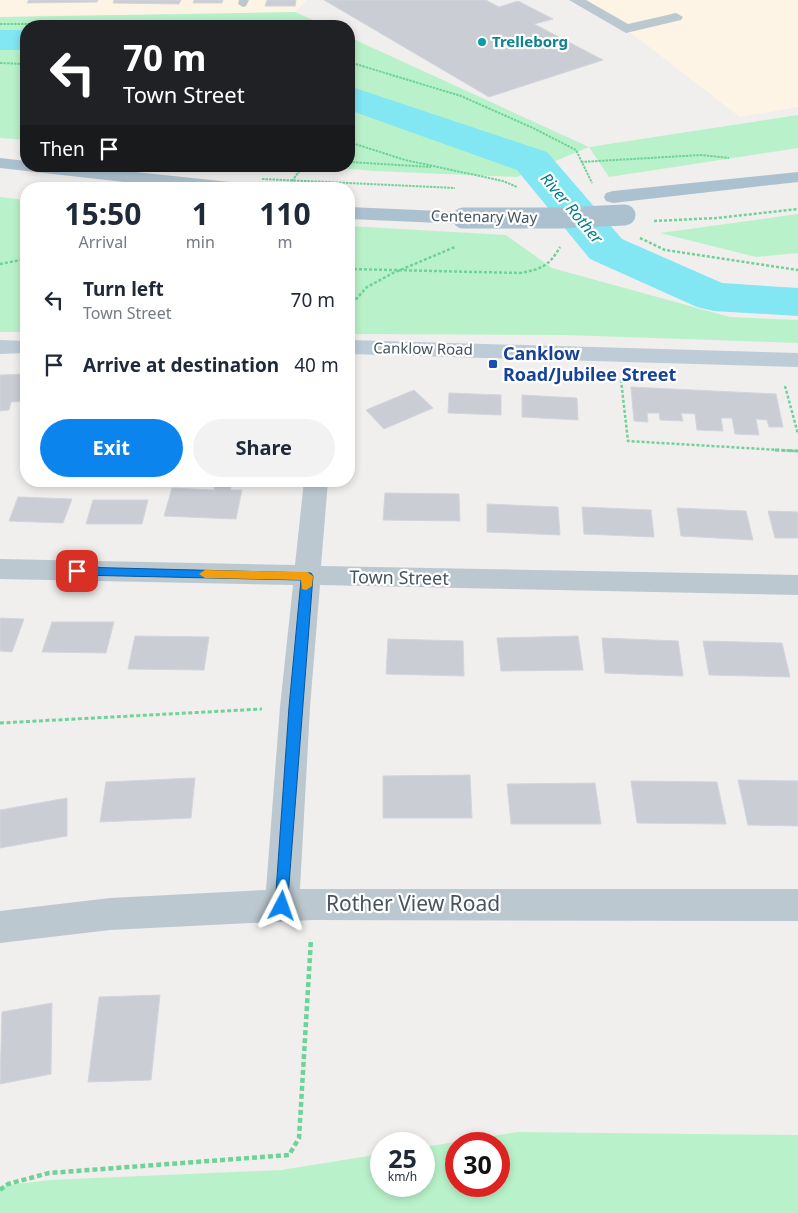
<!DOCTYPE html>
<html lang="en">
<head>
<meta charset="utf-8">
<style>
	:root { --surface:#fff; --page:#f2f2f3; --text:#1f2937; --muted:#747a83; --accent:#0b84ee }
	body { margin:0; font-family:"Noto Sans",sans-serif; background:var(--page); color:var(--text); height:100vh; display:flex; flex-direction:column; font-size:19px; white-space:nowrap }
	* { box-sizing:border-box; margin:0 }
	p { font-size:16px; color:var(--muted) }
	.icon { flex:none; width:28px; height:28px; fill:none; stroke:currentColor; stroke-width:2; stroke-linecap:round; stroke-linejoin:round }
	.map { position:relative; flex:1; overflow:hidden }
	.details { position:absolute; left:20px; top:182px; width:335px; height:305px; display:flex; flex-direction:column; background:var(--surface); border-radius:20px; box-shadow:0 2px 8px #0003 }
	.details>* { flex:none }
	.guide { position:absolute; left:20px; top:20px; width:335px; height:152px; border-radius:20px; box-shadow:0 2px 8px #0003; background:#202124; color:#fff; overflow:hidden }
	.speed { position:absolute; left:370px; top:1132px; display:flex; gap:10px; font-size:25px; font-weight:700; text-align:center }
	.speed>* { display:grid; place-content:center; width:65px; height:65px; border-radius:50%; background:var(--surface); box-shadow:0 2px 8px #0003; line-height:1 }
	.speed small { font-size:12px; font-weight:400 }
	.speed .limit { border:8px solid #d22; background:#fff; color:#111 }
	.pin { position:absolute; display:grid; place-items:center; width:42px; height:42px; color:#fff; margin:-21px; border-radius:10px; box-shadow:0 2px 8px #0006 }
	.me { position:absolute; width:55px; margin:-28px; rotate:4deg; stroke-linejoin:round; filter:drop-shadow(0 0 4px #0008) }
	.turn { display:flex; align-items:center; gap:18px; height:105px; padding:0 20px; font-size:22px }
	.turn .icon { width:65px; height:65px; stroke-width:2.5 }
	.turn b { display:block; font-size:35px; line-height:42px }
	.then { display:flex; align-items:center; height:48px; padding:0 20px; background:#0003; gap:10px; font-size:19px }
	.eta { display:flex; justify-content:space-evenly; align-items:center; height:85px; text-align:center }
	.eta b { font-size:30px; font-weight:700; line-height:35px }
	.action { display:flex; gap:10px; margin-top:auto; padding:10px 20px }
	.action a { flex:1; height:58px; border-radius:30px; background:var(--accent); color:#fff; font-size:20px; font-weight:700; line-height:58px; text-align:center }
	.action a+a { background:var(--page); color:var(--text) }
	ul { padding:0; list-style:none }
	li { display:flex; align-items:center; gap:15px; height:65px; padding:0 20px }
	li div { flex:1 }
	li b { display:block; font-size:19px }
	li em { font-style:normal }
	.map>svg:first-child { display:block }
	.commercial { fill:#fdf4e6 }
	.green { fill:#b9f2ca; fill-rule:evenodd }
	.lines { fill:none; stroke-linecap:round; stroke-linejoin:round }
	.river { fill:#83e6f3; fill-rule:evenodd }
	.building { fill:#caced4; stroke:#d2d5db }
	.path-far3 { stroke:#6fd398; stroke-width:2; stroke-dasharray:2.5 1; stroke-linecap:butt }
	.path-far2 { stroke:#6fd398; stroke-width:2.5; stroke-dasharray:3 2; stroke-linecap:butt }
	.path-far1 { stroke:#6fd398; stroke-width:3; stroke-dasharray:4 2.5; stroke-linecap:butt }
	.path { stroke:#6fd398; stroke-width:4.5; stroke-dasharray:5 3; stroke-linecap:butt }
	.lane { fill:#bbc8cf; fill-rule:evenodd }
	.street { fill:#bbc8cf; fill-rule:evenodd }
	.secondary { fill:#bdccd7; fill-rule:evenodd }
	.primary { fill:#acc1d0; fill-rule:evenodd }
	.primary-bridge { stroke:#acc1d0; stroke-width:21 }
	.route { fill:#0b84ee; stroke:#07569b }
	.slow { fill:#f59e0b }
	.culture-dot { fill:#0f9aa8; stroke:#fff; stroke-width:2 }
	.transit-dot { fill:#1a4fb4; stroke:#fff; stroke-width:2 }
	.labels { text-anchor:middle; stroke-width:4.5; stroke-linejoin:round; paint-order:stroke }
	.far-culture-label { font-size:15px; font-weight:bold; fill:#0d838f; stroke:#fff; text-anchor:start }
	.far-street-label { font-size:15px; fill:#45545d; stroke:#fff }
	.far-water-label { font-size:16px; font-style:italic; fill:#057c8b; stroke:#fff }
	.transit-label { font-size:18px; font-weight:bold; fill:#164399; stroke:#fff; text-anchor:start }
	.street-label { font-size:18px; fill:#45545d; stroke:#fff }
	.near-street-label { font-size:21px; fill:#45545d; stroke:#fff }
</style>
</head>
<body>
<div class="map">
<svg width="798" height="1213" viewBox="0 0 798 1213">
	<rect width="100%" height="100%" fill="#f1eeee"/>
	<g class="commercial">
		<path d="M0 0H307L295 12 0 17Z"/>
		<path d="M576 0H798V107L740 117 626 29Z"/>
	</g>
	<g class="green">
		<path d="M295 12 326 26H26V140L0 138V17Z"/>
		<path d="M349 37 589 147 798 115V148L609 177 589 147 517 177 374 171 316 166H349Z"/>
		<path d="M0 197 26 200V332H0Z"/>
		<path d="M798 214V253L756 257 660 233Z"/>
		<path d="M349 226 506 235 552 268 730 317 798 320V343L565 335 349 334Z"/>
		<path d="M518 1132 798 1135V1213H0V1186L50 1180 281 1170 381 1154V1186H424V1147ZM456 1144H499V1186H456Z"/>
	</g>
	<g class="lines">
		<g class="river">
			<rect x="0" y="30" width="26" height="20"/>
			<path d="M349 86 547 152 622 239 722 283 798 288V316L714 311 697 307 590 259 517 170 349 110Z"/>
		</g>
	</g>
	<g class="building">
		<path d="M29 0H98L97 2 27 3Z"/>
		<path d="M114 0H181L179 4 113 3Z"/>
		<path d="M194 0H223L222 3H193Z"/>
		<path d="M267 0H296L295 6H265Z"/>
		<path d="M324 0H486L499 7 518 1 553 19 534 24 603 60 489 97Z"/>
		<path d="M26 374V401L11 402 9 410 0 411V375Z"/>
		<path d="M631 387 776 394 783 427H769L767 420 756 419 759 435 735 434 732 418H721L723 431 697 430 695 414 681 413 683 421 660 420 659 413H647L648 422 634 421Z"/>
		<path d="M414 390 433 408 384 429 366 410Z"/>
		<path d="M449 393 501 395V415L448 413Z"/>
		<path d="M522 395 577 398 578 420 522 417Z"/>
		<path d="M215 483H232L230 490H242L236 519 164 516 172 488 214 490Z"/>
		<path d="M385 493 459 494 460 521 383 520Z"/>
		<path d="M18 497 72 499 63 523 9 521Z"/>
		<path d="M93 500H148L142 524H86Z"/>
		<path d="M487 504 558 507 560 535 487 532Z"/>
		<path d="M582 507 651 510 654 537 584 534Z"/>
		<path d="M677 508 746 511 753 540 681 536Z"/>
		<path d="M768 511 798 512V538H775Z"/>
		<path d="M0 618 24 619 12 652 0 651Z"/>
		<path d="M52 622H114L106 653 42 652Z"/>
		<path d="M135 636 209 637 204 670 128 669Z"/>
		<path d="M578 636 583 670 501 671 497 638Z"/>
		<path d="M602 638 678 641 683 676 605 673Z"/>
		<path d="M388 639 463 641 464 676 386 674Z"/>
		<path d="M703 641 782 643 790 677 709 675Z"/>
		<path d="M470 775 472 818H383V776Z"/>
		<path d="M195 778 191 818 100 822 106 782Z"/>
		<path d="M738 780 798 781V826L748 825Z"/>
		<path d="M631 781 717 782 726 824 637 823Z"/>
		<path d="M595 783 601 824H511L507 784Z"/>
		<path d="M67 798V836L0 848V810Z"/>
		<path d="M160 995 151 1080 88 1082 99 997Z"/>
		<path d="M52 1003 51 1074 0 1084 2 1012Z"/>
	</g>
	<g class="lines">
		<g class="path-far3">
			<path d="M0 24H194L206 26"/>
			<path d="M349 62 461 96 533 128 576 150 592 183"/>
			<path d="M0 63 26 64"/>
			<path d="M349 142 405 160 503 181 517 187"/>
			<path d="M349 162 431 167"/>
			<path d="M581 162 701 155 729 158"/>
			<path d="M262 179 455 188"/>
			<path d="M292 181 301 169 307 166"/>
		</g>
		<g class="path-far2">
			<path d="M654 221 717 218 798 209"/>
			<path d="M640 238 665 250 798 270"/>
			<path d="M0 264 26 259"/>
			<path d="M349 269 520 273C542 269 549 266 560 247"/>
			<path d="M349 307 367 287 393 273 455 247"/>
			<path d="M621 380 628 441 796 451"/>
			<path d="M785 386 798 434"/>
		</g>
		<g class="path-far1">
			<path d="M775 450 798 451"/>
			<path d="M0 723 262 709"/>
		</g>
		<path class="path" d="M0 1190 8 1184 49 1173 289 1155 299 1138 311 939"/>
		<path class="lane" d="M239 0H249L246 6 243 7 238 4Z"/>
		<g class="street">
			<path d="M569 0H586L628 24 676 13 683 17 681 20 626 33Z"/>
			<path d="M304 481H328L321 566 798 575V595L320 585 310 707 300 889H798V921L313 920 110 930 0 943V911L110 898 266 890 280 707 293 585 0 579V559L295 565Z"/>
		</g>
		<g class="secondary">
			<path d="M0 340 26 341V353L0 354Z"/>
			<path d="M349 340 798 353V367L349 354Z"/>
		</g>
		<g class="primary">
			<path d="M0 158 26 161V166H79L239 183 245 185 248 189H186L0 168Z"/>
			<path d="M798 172V182L613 203 606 201 604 197 606 193 613 191Z"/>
			<path d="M349 207 463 212 470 214 472 218 470 222 463 224 349 219Z"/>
		</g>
		<path class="primary-bridge" d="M463 218H560L625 215"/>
	</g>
	<path class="route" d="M77 567 311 573 313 576 287 910 282 912 277 910 275 906 289 707 301 580 77 575 71 571Z"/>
	<path class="slow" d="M205 570 307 572 313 576 312 586 306 590 302 589 301 580 205 578 199 574Z"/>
	<circle class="culture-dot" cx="482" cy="42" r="5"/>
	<rect class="transit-dot" x="488" y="359" width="10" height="10" rx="2.5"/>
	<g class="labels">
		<g class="far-culture-label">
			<text x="492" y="47">Trelleborg</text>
		</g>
		<g class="far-street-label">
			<text transform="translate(484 217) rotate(1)" y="5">Centenary Way</text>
			<text transform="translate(423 349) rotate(1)" y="5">Canklow Road</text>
		</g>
		<g class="far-water-label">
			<text transform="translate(572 208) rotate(50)" y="6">River Rother</text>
		</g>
		<g class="transit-label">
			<text x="503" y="360">Canklow<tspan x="503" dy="21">Road/Jubilee Street</tspan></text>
		</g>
		<g class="street-label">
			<text transform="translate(399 578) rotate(1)" y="6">Town Street</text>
		</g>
		<g class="near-street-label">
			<text x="413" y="911">Rother View Road</text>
		</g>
	</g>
</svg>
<div class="speed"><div>25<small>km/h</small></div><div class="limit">30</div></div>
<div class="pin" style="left:77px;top:571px;background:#d93025"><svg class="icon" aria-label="arrive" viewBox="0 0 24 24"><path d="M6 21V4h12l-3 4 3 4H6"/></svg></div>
<svg class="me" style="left:282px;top:906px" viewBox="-20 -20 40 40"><path d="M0-17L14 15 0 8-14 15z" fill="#0b84ee" stroke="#fff" stroke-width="4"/></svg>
<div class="guide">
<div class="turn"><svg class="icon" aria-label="left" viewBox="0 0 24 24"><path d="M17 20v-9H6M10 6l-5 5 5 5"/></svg><div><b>70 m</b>Town Street</div></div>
<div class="then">Then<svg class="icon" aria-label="arrive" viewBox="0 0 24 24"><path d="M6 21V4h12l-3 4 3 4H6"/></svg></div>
</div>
<section class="details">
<div class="eta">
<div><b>15:50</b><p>Arrival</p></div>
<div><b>1</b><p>min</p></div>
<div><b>110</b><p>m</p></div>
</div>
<ul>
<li><svg class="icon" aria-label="left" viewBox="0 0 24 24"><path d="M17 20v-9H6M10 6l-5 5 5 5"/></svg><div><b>Turn left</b><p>Town Street</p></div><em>70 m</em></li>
<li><svg class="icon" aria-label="arrive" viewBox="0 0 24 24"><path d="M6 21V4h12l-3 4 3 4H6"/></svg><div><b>Arrive at destination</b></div><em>40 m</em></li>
</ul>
<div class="action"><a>Exit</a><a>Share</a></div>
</section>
</div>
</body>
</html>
